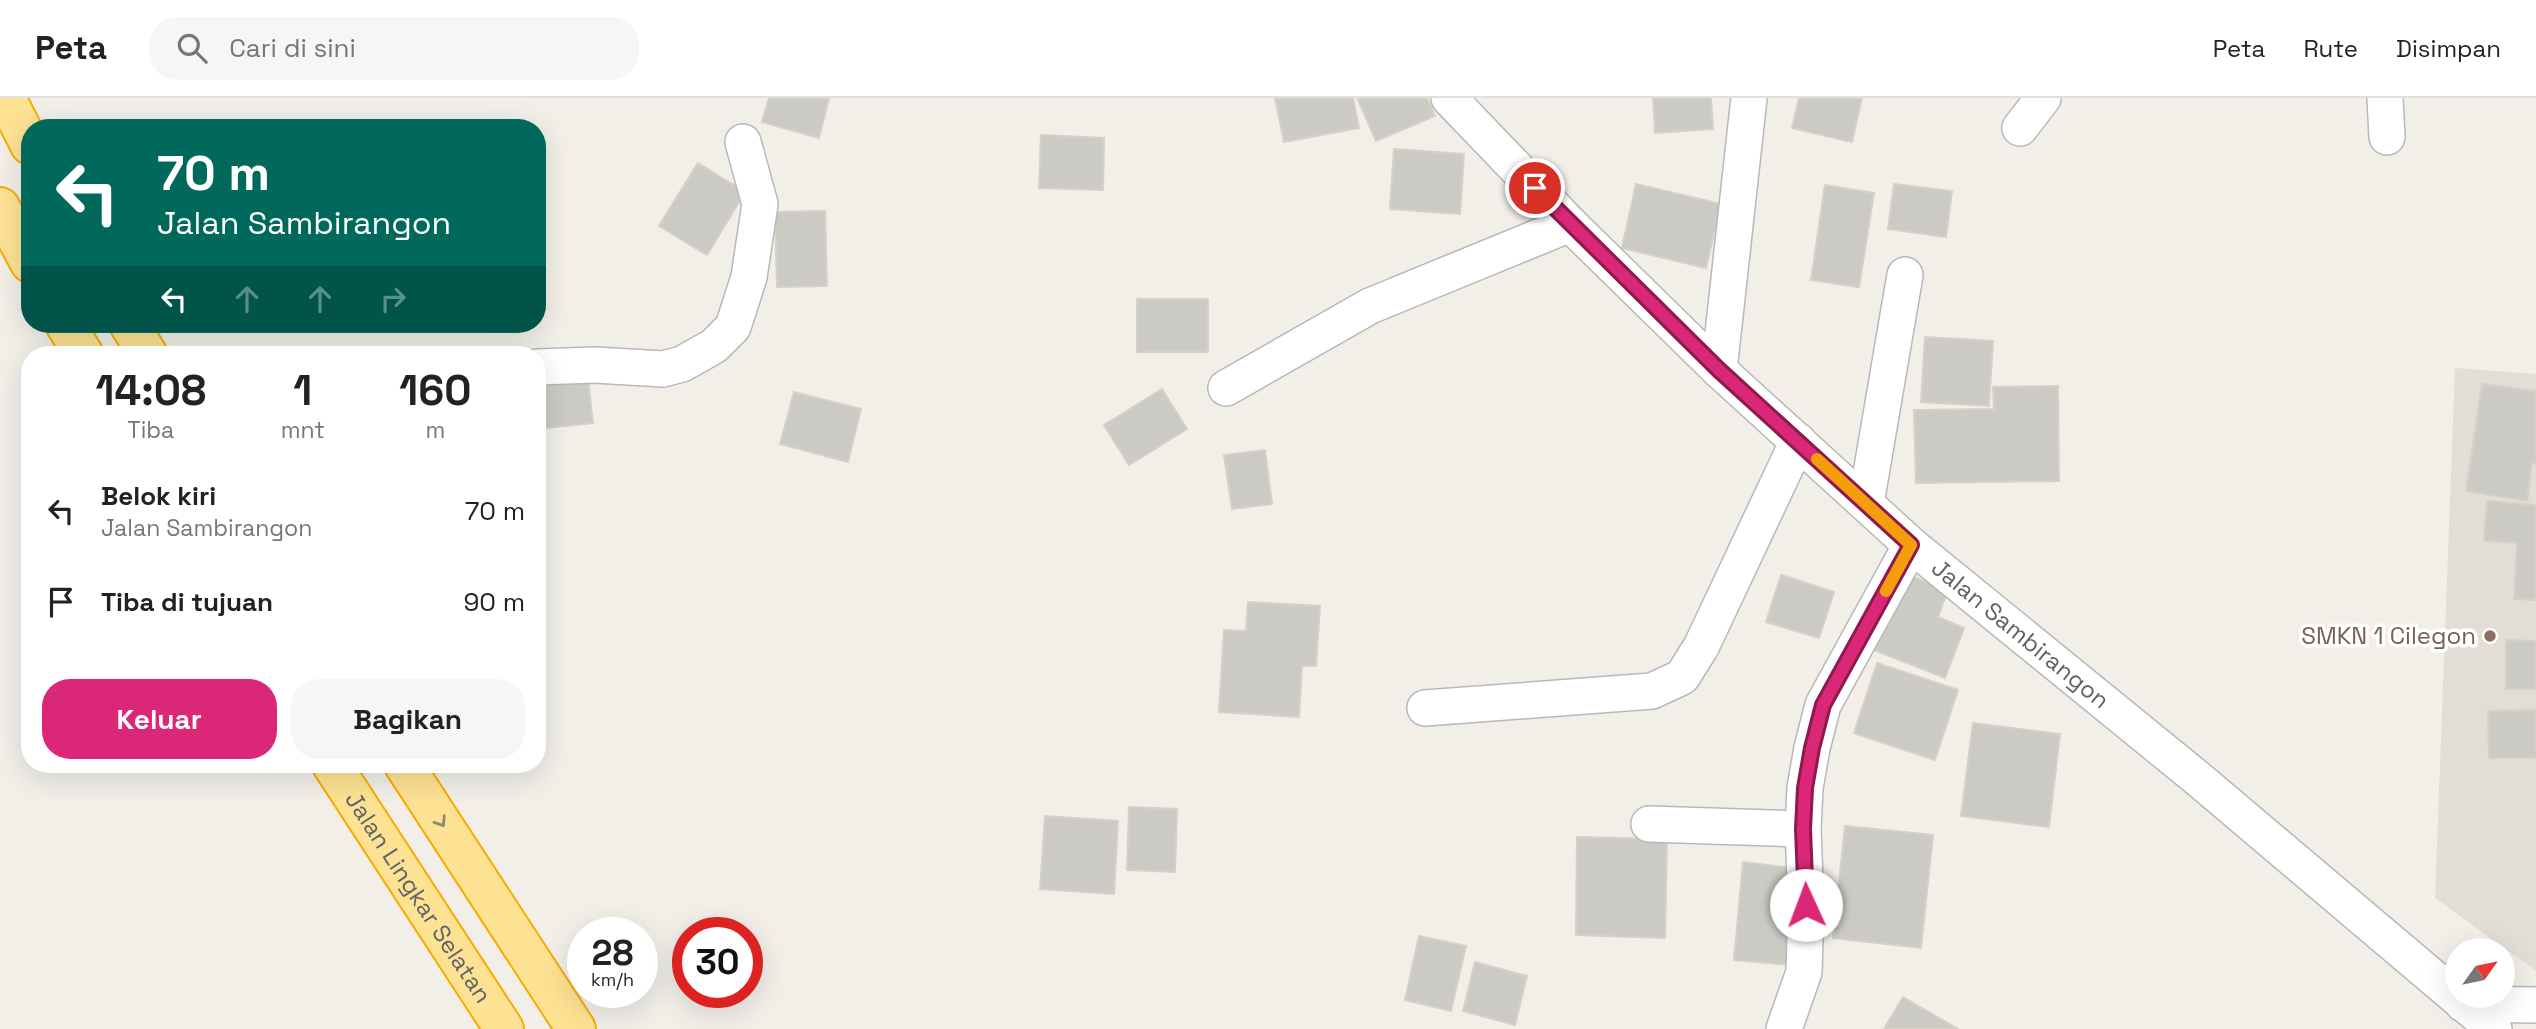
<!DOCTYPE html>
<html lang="id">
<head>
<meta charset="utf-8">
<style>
	:root { --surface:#fff; --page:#f6f6f6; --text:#222; --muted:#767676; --line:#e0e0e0; --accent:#db2777 }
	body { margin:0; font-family:"Space Grotesk",sans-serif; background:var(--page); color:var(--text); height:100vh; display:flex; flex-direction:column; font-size:26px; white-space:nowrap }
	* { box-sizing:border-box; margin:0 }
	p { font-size:23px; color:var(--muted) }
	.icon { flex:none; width:38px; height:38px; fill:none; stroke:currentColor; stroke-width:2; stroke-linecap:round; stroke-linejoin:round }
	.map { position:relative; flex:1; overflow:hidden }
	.sheet { position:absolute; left:21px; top:248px; width:525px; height:427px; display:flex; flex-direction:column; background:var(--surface); border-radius:28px; box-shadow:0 7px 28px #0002 }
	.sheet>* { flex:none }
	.banner { position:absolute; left:21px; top:21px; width:525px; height:214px; border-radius:28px; box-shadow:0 7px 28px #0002; background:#00695c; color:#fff; overflow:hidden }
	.needle { width:46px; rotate:57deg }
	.fabs { position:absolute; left:2445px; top:840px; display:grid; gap:14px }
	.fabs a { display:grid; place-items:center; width:70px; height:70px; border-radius:50%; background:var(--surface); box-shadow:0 7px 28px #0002; font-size:35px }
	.speed { position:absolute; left:567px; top:819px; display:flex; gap:14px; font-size:35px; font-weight:700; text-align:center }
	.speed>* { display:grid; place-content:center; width:91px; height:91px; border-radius:50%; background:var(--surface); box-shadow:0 7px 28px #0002; line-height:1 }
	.speed small { font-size:18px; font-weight:400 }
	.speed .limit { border:10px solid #d22; background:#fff; color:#111 }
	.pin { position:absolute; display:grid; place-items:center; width:60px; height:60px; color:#fff; margin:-30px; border:4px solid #fff; border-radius:50%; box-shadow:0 2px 7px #0007 }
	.me { position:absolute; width:77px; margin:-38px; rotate:358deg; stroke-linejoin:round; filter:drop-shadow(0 0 5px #0008) }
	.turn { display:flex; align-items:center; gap:24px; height:147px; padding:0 21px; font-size:32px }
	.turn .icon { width:91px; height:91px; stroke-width:2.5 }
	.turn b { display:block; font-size:49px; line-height:60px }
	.lanes { display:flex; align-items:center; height:66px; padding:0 21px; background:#0003; justify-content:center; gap:35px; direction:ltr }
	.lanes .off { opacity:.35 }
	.eta { display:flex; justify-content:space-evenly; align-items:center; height:119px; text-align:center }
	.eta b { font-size:42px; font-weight:700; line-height:49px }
	.primary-button { display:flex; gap:14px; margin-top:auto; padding:14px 21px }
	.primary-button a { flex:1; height:80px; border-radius:28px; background:var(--accent); color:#fff; font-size:28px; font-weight:700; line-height:80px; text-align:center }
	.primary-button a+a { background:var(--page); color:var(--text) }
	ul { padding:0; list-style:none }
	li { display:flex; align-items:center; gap:21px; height:91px; padding:0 21px }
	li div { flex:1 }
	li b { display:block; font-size:26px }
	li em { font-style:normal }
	header { display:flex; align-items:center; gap:42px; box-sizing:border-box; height:98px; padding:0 35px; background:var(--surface); border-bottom:2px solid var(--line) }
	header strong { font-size:33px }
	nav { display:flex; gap:38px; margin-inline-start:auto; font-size:24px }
	.search { width:490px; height:63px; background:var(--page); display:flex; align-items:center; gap:18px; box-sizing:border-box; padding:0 24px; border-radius:28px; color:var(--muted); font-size:26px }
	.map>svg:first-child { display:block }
	.education { fill:#e1ded6 }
	.building { fill:#cccac5; stroke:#d6d1c6; stroke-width:2 }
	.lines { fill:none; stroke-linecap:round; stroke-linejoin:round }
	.minor-casing { stroke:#b5b8bc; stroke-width:38 }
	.highway-casing { stroke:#f9ab00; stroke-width:42 }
	.minor { stroke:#fff; stroke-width:35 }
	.highway { stroke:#fde293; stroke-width:38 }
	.oneway { stroke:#8e8975 }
	.route-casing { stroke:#8e194d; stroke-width:18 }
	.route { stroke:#db2777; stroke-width:12 }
	.slow { stroke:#f59e0b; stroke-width:12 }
	.education-dot { fill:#8d6e63; stroke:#fff; stroke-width:2.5 }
	.labels { text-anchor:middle; stroke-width:7; stroke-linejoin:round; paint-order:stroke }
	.street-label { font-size:24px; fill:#5f6368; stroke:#fff }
	.education-label { font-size:24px; fill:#785e54; stroke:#fff; text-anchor:end }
</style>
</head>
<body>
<header>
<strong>Peta</strong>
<div class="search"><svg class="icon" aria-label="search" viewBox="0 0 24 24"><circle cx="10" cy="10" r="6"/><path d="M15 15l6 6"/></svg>Cari di sini</div>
<nav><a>Peta</a><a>Rute</a><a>Disimpan</a></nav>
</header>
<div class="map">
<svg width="2536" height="931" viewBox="0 0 2536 931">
	<rect width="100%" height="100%" fill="#f1efe8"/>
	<path class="education" d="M2455 270 2536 276V873L2435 800Z"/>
	<g class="building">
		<path d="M769 0H829L819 40 762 24Z"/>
		<path d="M1275 0H1353L1359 30 1284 44Z"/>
		<path d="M1362 0H1427L1435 18 1376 43 1358 2Z"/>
		<path d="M1653 0H1711L1713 31 1655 35Z"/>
		<path d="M1799 0H1862L1852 44 1792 30Z"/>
		<path d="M1041 37 1104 40 1103 92 1039 90Z"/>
		<path d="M1394 51 1464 56 1460 116 1390 111Z"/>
		<path d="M698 65 745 94 707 157 659 128Z"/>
		<path d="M1636 86 1721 106 1706 170 1622 150Z"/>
		<path d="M1894 86 1952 93 1946 139 1888 131Z"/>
		<path d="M1825 87 1874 95 1859 189 1811 182Z"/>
		<path d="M825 113 827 188 777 189 775 114Z"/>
		<rect x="1137" y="201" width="71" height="53"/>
		<path d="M1925 239 1993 243 1989 308 1921 304Z"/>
		<path d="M587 272 593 325 537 331V277Z"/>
		<path d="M2482 286 2536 293V366L2532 365 2527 403 2466 393Z"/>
		<path d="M2058 288 2059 383 1916 385 1914 312 1994 311 1993 289Z"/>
		<path d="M1162 291 1187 331 1129 367 1104 327Z"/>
		<path d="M794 294 861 311 848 364 780 346Z"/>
		<path d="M1265 352 1272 406 1232 411 1224 357Z"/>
		<path d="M2487 403 2536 407V502L2514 501 2517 445 2484 443Z"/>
		<path d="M1898 473 1948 492 1938 519 1964 530 1945 580 1869 550Z"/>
		<path d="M1781 477 1834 494 1819 540 1766 524Z"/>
		<path d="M1248 504 1320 508 1316 568H1302L1299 619 1219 614 1224 532 1246 533Z"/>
		<path d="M2506 542 2536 543V591H2506Z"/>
		<path d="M1877 565 1958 592 1935 662 1854 635Z"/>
		<path d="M2536 612V660H2489L2488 613Z"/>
		<path d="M1973 625 2060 636 2049 729 1961 718Z"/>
		<path d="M1129 709 1177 711 1175 774 1127 772Z"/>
		<path d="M1045 718 1118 723 1114 796 1040 791Z"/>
		<path d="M1845 728 1933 737 1921 850 1833 840Z"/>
		<path d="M1577 739 1667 741 1665 840 1576 837Z"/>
		<path d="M1743 764 1800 771 1792 867 1734 862Z"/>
		<path d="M1419 838 1466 848 1451 913 1405 902Z"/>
		<path d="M1475 864 1527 878 1515 927 1463 913Z"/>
		<path d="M1903 899 1958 931H1884Z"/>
	</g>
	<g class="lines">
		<defs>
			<g id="minor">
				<path id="s1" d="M1449 0 1570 126 1719 272 1911 447 2196 679 2494 931"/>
				<path d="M2385 0 2387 39"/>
				<path d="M2020 30 2043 0"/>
				<path d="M537 269 595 267 663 271 682 266 714 248 733 229 749 179 760 106 743 44"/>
				<path d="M1719 272 1749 0"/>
				<path d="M1226 290 1370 208 1570 126"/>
				<path d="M1866 405 1905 177"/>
				<path d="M1425 610 1652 593 1682 579 1701 549 1798 343"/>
				<path d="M1649 726 1803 731"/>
				<path d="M2463 906 2536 907"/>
				<path d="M1784 931 1804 874 1806 807 1803 731 1805 690 1812 650 1823 607 1911 447"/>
			</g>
			<g id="highway">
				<path d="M6 0 30 47"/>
				<path d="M0 109 30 165"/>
				<path d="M65 226 84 257"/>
				<path d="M129 226 148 257"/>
				<path id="s2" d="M332 667 504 931"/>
				<path d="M404 667 576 931"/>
			</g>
		</defs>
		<use href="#minor" class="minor-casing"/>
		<use href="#highway" class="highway-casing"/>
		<use href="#minor" class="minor"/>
		<use href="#highway" class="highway"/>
	</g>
	<defs><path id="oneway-chevron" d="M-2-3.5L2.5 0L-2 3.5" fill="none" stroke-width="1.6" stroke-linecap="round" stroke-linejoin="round" transform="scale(1.75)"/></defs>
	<use class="oneway" href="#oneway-chevron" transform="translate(441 724) rotate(57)"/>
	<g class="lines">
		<defs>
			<path id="route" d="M1535 90 1719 272 1911 447 1823 607 1812 650 1805 690 1803 731 1806 807"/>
		</defs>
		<use href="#route" class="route-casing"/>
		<use href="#route" class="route"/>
		<path class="slow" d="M1817 361 1911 447 1886 493"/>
	</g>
	<circle class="education-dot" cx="2490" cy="538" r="7"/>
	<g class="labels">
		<g class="street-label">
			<text dy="8" stroke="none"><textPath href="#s1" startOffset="784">Jalan Sambirangon</textPath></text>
			<text dy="8" stroke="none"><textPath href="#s2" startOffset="158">Jalan Lingkar Selatan</textPath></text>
		</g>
		<g class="education-label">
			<text x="2476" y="546">SMKN 1 Cilegon</text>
		</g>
	</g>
</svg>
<div class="fabs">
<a><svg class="needle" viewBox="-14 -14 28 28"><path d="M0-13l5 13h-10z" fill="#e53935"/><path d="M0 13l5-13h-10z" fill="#767676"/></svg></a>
</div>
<div class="speed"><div>28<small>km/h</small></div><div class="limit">30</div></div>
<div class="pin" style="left:1535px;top:90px;background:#d93025"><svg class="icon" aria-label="arrive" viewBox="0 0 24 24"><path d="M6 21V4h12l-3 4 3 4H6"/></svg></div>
<svg class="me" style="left:1806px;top:807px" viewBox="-20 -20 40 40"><circle r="19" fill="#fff"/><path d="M0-13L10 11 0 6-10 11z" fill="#db2777"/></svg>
<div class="banner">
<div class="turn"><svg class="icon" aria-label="left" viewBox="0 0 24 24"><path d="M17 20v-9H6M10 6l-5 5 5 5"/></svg><div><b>70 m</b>Jalan Sambirangon</div></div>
<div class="lanes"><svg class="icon" aria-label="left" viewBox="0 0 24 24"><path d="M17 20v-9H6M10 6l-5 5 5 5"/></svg><svg class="icon off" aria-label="ahead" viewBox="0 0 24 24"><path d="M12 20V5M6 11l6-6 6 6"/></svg><svg class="icon off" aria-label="ahead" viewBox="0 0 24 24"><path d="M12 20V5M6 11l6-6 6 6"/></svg><svg class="icon off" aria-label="right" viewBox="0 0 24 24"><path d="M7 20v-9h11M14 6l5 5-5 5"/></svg></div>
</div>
<section class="sheet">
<div class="eta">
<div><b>14:08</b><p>Tiba</p></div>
<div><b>1</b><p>mnt</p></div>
<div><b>160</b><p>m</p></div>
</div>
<ul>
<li><svg class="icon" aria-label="left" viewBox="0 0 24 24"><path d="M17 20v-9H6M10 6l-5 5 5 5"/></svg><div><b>Belok kiri</b><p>Jalan Sambirangon</p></div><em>70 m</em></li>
<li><svg class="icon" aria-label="arrive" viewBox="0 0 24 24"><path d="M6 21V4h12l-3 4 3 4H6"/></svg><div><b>Tiba di tujuan</b></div><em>90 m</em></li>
</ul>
<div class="primary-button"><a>Keluar</a><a>Bagikan</a></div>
</section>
</div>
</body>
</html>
